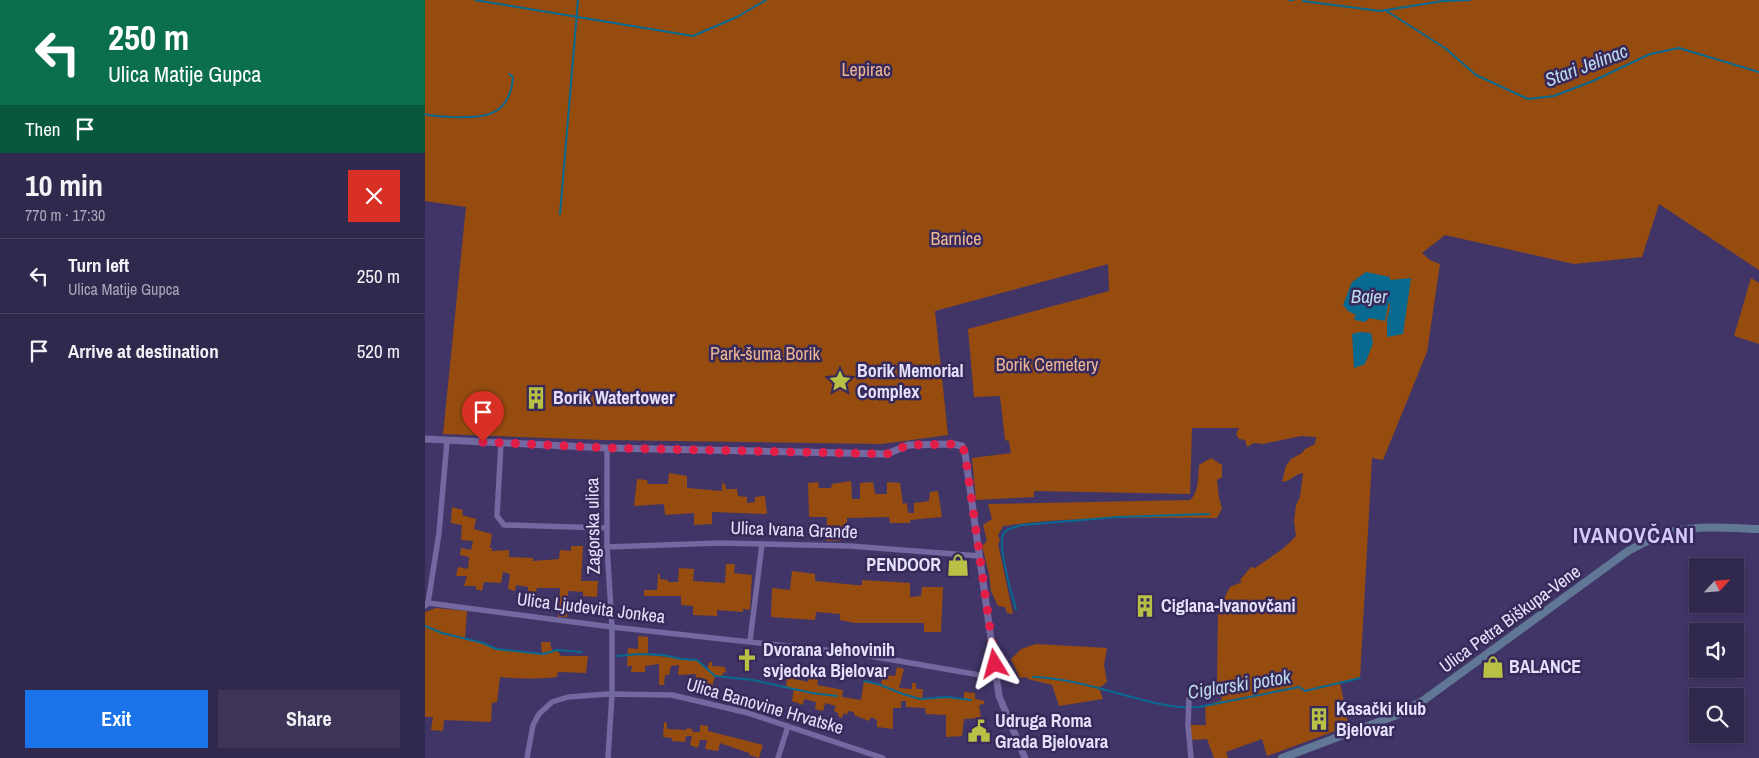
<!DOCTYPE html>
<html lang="en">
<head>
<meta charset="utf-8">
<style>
	:root { --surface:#31284d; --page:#3d3457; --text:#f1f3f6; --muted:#a8a6b6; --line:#4c4465; --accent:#1a73e8 }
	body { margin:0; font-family:"Archivo Narrow",sans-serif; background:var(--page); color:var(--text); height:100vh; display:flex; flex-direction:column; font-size:19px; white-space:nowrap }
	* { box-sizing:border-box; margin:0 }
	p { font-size:16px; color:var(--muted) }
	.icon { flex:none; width:28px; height:28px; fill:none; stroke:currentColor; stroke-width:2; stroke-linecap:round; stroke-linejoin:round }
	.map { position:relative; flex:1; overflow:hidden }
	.panel { display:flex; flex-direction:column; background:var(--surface); width:425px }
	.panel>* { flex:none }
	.top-card { background:#0b6e4f; color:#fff; overflow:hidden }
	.needle { width:32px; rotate:64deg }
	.buttons { position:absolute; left:1264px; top:558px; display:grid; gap:10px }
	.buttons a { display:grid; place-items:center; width:55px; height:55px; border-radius:0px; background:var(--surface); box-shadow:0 2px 8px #0003,0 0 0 1px var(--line); font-size:25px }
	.pin { position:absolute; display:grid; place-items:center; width:42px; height:42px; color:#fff; margin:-51px -21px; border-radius:50% 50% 50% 0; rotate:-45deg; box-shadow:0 0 5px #0007 }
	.pin .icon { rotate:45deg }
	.me { position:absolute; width:55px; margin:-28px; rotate:352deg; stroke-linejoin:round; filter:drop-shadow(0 0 4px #0008) }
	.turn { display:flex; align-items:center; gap:18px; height:105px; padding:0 25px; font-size:22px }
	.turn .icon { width:65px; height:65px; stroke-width:2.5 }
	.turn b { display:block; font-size:35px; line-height:42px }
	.then { display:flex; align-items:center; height:48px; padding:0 25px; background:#0003; gap:10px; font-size:19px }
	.round { display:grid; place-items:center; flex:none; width:52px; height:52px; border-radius:0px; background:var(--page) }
	.summary { display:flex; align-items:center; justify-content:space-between; height:85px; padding:0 25px }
	h1 { font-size:30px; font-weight:700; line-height:38px }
	.action { display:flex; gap:10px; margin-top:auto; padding:10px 25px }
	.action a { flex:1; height:58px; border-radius:0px; background:var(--accent); color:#fff; font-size:20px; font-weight:700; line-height:58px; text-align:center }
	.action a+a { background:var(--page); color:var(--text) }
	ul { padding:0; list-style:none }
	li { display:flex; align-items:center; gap:15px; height:75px; padding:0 25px; border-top:1px solid var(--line) }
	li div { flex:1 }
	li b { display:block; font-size:19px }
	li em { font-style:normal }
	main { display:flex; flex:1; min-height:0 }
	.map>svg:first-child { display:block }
	.green { fill:#964c0f }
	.water { fill:#096a91 }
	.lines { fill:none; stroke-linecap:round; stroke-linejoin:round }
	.stream { stroke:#096a91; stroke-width:2 }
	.minor { stroke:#73689f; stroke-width:5.5 }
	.tertiary { stroke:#73689f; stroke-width:7 }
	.secondary { stroke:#617796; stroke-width:8 }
	.route { stroke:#e11d48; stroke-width:9; stroke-dasharray:0 16.2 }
	.labels { text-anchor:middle; stroke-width:5; stroke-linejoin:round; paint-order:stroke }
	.park-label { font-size:18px; fill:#edb694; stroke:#372a5b }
	.poi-label { font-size:18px; font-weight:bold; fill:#e5e1fa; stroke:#372a5b; text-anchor:start }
	.street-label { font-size:18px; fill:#e5e1fa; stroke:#372a5b }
	.water-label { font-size:19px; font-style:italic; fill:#bcdaeb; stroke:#372a5b }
	.district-label { font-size:22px; font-weight:bold; letter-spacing:1px; fill:#d2c9fa; stroke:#372a5b }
</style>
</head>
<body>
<main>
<section class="panel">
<div class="top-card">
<div class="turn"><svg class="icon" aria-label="left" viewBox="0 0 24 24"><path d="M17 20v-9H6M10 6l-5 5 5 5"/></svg><div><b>250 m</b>Ulica Matije Gupca</div></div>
<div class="then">Then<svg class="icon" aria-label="arrive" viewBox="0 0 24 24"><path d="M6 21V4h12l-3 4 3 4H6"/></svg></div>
</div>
<div class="summary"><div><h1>10 min</h1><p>770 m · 17:30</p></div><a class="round" style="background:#d93025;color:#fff"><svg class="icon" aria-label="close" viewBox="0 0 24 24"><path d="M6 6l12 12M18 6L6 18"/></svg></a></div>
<ul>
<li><svg class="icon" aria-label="left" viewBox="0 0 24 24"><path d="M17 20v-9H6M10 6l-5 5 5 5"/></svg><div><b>Turn left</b><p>Ulica Matije Gupca</p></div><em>250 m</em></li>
<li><svg class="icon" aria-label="arrive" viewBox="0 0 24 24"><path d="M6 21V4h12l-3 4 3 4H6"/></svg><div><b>Arrive at destination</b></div><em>520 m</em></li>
</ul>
<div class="action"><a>Exit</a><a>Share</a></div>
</section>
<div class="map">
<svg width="1334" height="758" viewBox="0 0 1334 758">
	<rect width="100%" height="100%" fill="#413567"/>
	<g class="green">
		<path d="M0 0H1334V270L1234 204 1217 257 1149 264 1020 235 997 253 1005 260 1015 264 1002 352 958 460 947 458 935 678 915 683 924 726 842 756 837 739 801 752 803 758H789L782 739 764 740 763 725H781L780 706 797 700 792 681 793 610 805 587 817 582 815 580 826 567 830 568C844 558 860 549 871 536L869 521 871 505 875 497 878 473C869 474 867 481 857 482L861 466 866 459 877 453 880 449 890 444 891 437 876 436 838 444 829 443 822 447 820 440 814 439 811 434 814 428H767L765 494 609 491V497L551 500 547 458 586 453 584 441 580 440 575 396 549 397 543 329 684 291 683 264 510 311 523 435 457 444 179 440 18 434 41 207 0 201Z"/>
		<path d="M1326 278 1334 283V344L1309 336Z"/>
		<path d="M786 458 797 465V477L792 480 794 498 797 508 792 518C721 518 648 516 578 526L573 535 575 541 573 544 588 614 582 613 580 607 573 606 566 591 564 574 557 546 562 541 558 525 567 519 563 504 765 500C774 492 773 477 774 465Z"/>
		<path d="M244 473 262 476V488L297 491V483L300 484 301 489H312L313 496 322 497V503L330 502V497L340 496 342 514 287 512V524L269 525V513L240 515 239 504 209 506 212 479 222 480 223 484H243Z"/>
		<path d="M426 481 427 499H435V483L448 482 450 494H462V482L475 483 478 504 482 503 483 513H489V503L504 501 505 492 513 491 517 517 485 520V523H465L464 517 422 518V540L401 541 402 517H384L383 483 393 482 394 488H406L407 484Z"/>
		<path d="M27 507 38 510 37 515 51 519 49 529 67 534 65 548H67V551L84 550V557L108 558V561L134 559 135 550 146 551V546H158L156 581H173L172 597 158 596V592L143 591 142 617H133L135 588H112L109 600 103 599V587L91 585 90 591 83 589 85 574 78 572 76 583 59 582 57 591 51 589V586H39L42 576H31L33 567 43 569 44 557 35 555 36 548 46 550 48 541 36 540 37 525 26 523Z"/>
		<path d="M301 564H310L309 573 327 575 325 610 318 609V612L292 610V616L268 615V606L256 605V596H219V590H232L233 574H235V579L243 580V582H253L254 568 269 569 268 581 300 583Z"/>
		<path d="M367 571 390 574V581L431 585H437V580L485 583V597L496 596 497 587H518L516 632H499V623H430L415 620V614L391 612 390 620 346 617 347 588 365 590Z"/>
		<path d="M11 608 42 611 40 638 58 643 71 649 117 654 116 642H125L127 650H132L136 656H163L161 673 133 672 132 677C112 679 94 679 75 677L72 702 67 703 66 722 19 720 18 731 6 730 8 717H0V612Z"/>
		<path d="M213 636 223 637V655L272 660 280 668H283L284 662H287V666L300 667 301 672 298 673 297 677 290 676 287 687 270 685 271 674 253 675 254 665 246 666 244 675H240L239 685H234V664L220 666V672H206L207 666H202L203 648 213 649Z"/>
		<path d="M611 644 682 648 679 665 682 682 674 688 678 699 634 706 627 685 603 679 602 677 595 678 586 659 596 649Z"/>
		<path d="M472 667 479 669 474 688 487 689V683H491V689H498L497 699 522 697 539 699V692L550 693V699L559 701V704L554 705 556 718 539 719 537 736 521 737V715L501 714 500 708 481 707V701H476V708H468V729L452 727V720L446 717 444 721 429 715V712L423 711 422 715 419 713 417 718 413 716V713L409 711 411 706 400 703 398 711 390 709 391 702 379 699 378 705 367 701 369 689 361 687 362 677 383 682 385 674 394 676 392 685 418 690 417 697 436 700 439 681 456 685 458 675 470 676Z"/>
		<path d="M239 722 242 723V729L262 730V728L267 729 268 732H275V725L283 726V731L338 745 334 758 324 755V753L295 743 293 751 280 749 282 740H275L273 748 265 745 267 736H261L260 742 247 741V738L238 737Z"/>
	</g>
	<g class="water">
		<path d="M941 272 965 277V280L986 278 978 334 962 337V319L965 307 964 301 960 321 944 318 940 322 930 320 929 318 931 315 923 311 918 305 927 282Z"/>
		<path d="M935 332 946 333 948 343 940 364 929 368 927 334Z"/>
	</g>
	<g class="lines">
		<g class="stream">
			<path d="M50 0 268 36 312 17 341 0"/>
			<path d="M864 0H868"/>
			<path d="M878 1 955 11 1018 1 1045 0"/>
			<path d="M960 10 1020 48 1051 75 1103 99 1129 96 1168 81 1225 54 1254 48 1334 72"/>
			<path d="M0 114C8 117 18 116 27 117 59 118 85 117 88 77L84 74"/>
			<path d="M135 214 153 0"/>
			<path d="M591 609C587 595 571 544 579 533 582 528 591 527 596 525L693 517 784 514"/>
			<path d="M0 626 17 633 58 643 71 649 118 654 132 650 157 652"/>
			<path d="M192 656 214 654 238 655 256 659 272 660 290 676 328 680 387 693 412 696"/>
			<path d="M608 677C644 678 679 690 714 699 734 704 753 709 774 707L874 687 880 691 935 678"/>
			<path d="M439 681 453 684 478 694 495 699 522 697 546 700"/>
		</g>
		<g class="minor">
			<path d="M76 443 72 516 79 525 182 528"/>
			<path d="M182 448V547L187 627V694L183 758"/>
			<path d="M182 547 295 543 425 546 555 556"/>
			<path d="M3 603 187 627 428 653 572 678"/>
			<path d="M0 606 3 603 14 533 22 441"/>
			<path d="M325 641 337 544"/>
			<path d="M764 699 763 725 766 758"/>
			<path d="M102 758 108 725 114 714 127 702 143 697 183 694 247 695 323 713 458 758"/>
			<path d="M353 758 363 726"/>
		</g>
		<path class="tertiary" d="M0 439 182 448 462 454 483 445 528 444 537 446 540 453 574 696 600 758"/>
		<path class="secondary" d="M857 758 972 715 999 700 1203 551C1217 544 1230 536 1245 532 1274 525 1305 528 1334 529"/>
	</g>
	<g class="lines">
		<path class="route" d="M58 442 185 448 462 454 483 445 533 444 537 446 540 453 570 664"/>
	</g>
	<defs>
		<symbol id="sight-bare" viewBox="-9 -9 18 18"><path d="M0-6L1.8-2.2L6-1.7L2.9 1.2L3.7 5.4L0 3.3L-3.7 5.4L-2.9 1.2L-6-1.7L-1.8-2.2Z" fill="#b8c146" stroke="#372a5b" stroke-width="2.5" paint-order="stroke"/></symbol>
		<symbol id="building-bare" viewBox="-9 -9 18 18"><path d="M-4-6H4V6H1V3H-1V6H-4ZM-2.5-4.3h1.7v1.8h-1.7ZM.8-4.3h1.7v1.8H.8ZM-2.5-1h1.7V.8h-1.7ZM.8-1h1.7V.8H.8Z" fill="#b8c146" stroke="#372a5b" stroke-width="2.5" paint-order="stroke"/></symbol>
		<symbol id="shop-bare" viewBox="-9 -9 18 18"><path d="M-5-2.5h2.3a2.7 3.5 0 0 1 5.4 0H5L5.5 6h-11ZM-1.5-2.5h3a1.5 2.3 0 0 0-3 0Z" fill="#b8c146" stroke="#372a5b" stroke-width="2.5" paint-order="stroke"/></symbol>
		<symbol id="church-bare" viewBox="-9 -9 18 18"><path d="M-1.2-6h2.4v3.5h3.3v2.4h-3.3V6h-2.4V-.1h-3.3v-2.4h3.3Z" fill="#b8c146" stroke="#372a5b" stroke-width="2.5" paint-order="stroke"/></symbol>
		<symbol id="civic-bare" viewBox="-9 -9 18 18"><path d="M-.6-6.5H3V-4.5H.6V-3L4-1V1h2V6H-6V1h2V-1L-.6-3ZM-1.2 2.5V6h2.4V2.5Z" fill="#b8c146" stroke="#372a5b" stroke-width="2.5" paint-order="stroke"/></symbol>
	</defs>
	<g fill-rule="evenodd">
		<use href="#sight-bare" x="399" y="365" width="32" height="32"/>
		<use href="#building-bare" x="95" y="382" width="32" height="32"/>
		<use href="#shop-bare" x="517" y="549" width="32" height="32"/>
		<use href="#building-bare" x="704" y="590" width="32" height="32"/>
		<use href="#church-bare" x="306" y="644" width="32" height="32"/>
		<use href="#shop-bare" x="1052" y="651" width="32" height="32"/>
		<use href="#building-bare" x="878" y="703" width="32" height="32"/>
		<use href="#civic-bare" x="538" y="715" width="32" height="32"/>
	</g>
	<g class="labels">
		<g class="park-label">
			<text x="441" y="76">Lepirac</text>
			<text x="531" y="245">Barnice</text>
			<text x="340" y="360">Park-šuma Borik</text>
			<text x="622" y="371">Borik Cemetery</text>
		</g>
		<g class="poi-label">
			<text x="432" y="377">Borik Memorial<tspan x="432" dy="21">Complex</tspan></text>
			<text x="128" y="404">Borik Watertower</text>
			<text x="516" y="571" text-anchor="end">PENDOOR</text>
			<text x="736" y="612">Ciglana-Ivanovčani</text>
			<text x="338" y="656">Dvorana Jehovinih<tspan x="338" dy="21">svjedoka Bjelovar</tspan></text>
			<text x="1084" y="673">BALANCE</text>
			<text x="911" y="715">Kasački klub<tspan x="911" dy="21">Bjelovar</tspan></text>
			<text x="570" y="727">Udruga Roma<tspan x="570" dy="21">Grada Bjelovara</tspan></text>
		</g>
		<g class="street-label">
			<text transform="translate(168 526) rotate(-91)" y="6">Zagorska ulica</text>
			<text transform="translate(369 530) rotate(2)" y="6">Ulica Ivana Granđe</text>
			<text transform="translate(166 608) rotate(7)" y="6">Ulica Ljudevita Jonkea</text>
			<text transform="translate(1085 619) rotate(-36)" y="6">Ulica Petra Biškupa-Vene</text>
			<text transform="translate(340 706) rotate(16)" y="6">Ulica Banovine Hrvatske</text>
		</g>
		<g class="water-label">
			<text transform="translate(1161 65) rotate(-21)" y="7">Stari Jelinac</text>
			<text x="944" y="303">Bajer</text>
			<text transform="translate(814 684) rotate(-9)" y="7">Ciglarski potok</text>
		</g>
		<g class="district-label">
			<text x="1209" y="543">IVANOVČANI</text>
		</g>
	</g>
</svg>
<div class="buttons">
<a><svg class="needle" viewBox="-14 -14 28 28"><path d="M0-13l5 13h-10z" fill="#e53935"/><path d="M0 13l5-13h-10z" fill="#a8a6b6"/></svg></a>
<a><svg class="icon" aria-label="sound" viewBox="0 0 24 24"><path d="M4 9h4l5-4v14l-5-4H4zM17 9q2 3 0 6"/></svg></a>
<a><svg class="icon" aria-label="search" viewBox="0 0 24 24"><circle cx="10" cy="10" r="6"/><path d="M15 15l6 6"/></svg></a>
</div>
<div class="pin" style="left:58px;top:442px;background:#d93025"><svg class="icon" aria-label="arrive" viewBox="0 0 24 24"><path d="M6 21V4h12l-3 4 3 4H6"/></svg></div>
<svg class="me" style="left:570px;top:664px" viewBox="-20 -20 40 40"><path d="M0-17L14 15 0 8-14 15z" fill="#e11d48" stroke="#fff" stroke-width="4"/></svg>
</div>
</main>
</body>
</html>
